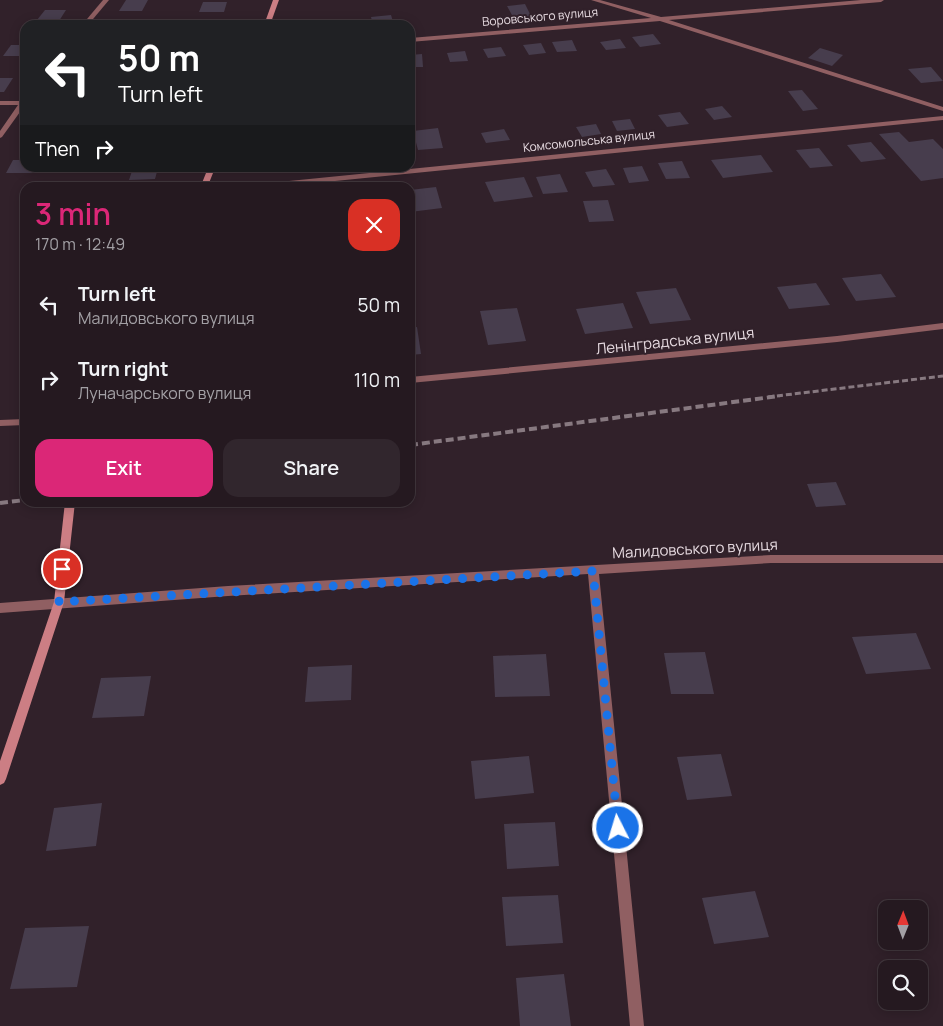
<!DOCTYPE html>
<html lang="en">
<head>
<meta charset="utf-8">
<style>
	:root { --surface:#251920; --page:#31262d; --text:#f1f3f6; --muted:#a3a0a5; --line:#42383e; --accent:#db2777 }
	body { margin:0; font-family:Manrope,sans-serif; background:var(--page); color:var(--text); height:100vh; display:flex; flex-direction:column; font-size:19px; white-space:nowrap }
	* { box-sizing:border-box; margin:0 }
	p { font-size:16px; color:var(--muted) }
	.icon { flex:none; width:28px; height:28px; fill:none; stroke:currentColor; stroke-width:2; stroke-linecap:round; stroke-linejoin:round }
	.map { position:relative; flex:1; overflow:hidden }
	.sheet { position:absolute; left:20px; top:182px; width:395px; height:325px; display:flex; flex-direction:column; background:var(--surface); border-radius:15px; box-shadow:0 2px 12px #0003,0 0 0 1px var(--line) }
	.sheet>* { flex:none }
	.hud { position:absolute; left:20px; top:20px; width:395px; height:152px; border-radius:15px; box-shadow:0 2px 12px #0003,0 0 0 1px var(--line); background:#202124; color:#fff; overflow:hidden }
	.needle { width:32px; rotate:1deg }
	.controls { position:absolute; left:878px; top:900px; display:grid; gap:10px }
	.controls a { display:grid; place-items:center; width:50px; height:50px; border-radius:10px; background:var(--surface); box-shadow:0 2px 12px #0003,0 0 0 1px var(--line); font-size:25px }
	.pin { position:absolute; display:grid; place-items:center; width:42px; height:42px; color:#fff; margin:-21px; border:2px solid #fff; border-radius:50%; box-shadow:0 1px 5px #0007 }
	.me { position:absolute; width:55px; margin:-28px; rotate:355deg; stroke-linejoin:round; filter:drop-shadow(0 0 4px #0008) }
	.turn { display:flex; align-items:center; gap:18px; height:105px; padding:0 15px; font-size:22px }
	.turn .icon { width:65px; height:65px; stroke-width:2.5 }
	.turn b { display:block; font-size:35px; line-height:42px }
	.then { display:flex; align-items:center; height:48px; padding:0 15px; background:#0003; gap:10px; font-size:19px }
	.round { display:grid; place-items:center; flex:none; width:52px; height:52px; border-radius:15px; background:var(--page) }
	.head { display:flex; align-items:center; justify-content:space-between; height:85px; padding:0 15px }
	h1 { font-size:30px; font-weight:600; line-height:38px; color:var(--accent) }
	.primary-button { display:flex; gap:10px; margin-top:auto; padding:10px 15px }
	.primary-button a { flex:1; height:58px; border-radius:15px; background:var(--accent); color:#fff; font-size:20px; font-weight:600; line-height:58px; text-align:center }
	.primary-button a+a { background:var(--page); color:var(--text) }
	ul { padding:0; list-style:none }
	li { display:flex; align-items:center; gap:15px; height:75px; padding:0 15px }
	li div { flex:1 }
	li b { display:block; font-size:19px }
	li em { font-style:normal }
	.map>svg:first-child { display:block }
	.building { fill:#473d4d }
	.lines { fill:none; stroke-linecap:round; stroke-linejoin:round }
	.minor { fill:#905f62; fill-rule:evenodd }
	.secondary { fill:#cc7e84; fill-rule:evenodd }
	.rail-far1 { stroke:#877980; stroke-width:3; stroke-dasharray:6 3; stroke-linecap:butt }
	.rail { stroke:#877980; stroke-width:4; stroke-dasharray:8 4; stroke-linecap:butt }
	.route { stroke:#1a73e8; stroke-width:9; stroke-dasharray:0 16.2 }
	.labels { text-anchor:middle; stroke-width:4; stroke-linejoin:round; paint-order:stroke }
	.far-street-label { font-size:12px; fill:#e6dae0; stroke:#31212a }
	.street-label { font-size:15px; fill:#e6dae0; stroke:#31212a }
</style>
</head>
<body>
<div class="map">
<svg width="943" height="1026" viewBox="0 0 943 1026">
	<rect width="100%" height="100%" fill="#31212a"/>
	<g class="building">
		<path d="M126 0H148L142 11H119Z"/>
		<path d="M203 2H227L224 12H199Z"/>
		<path d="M525 4 531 16 513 17 507 6Z"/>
		<path d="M45 10H66L59 21 37 20Z"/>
		<path d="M391 15 394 25H373L371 17Z"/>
		<path d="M653 34 661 44 640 47 632 37Z"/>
		<path d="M620 39 626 48 606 50 600 42Z"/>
		<path d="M572 40 577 51 557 52 552 42Z"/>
		<path d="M541 43 546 53 529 55 523 45Z"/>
		<path d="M11 45H25V56H3Z"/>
		<path d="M501 47 506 56 488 58 483 49Z"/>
		<path d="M820 48 843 55 832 66 808 58Z"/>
		<path d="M465 51 468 61 450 62 447 53Z"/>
		<path d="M422 54 423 67H410V55Z"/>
		<path d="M931 67 943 81 921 83 908 69Z"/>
		<path d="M0 78H13L4 92H0Z"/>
		<path d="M802 90 818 109 803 111 788 91Z"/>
		<path d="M722 106 732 117 714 120 705 109Z"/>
		<path d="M680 112 689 124 667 127 658 115Z"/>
		<path d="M630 119 635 129 617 131 612 121Z"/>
		<path d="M596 124 601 134 582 137 576 127Z"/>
		<path d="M438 128 443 148 418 150 413 131Z"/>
		<path d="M504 129 510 140 486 143 481 133Z"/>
		<path d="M899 132 909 142 933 139 943 149V178L921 181 879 134Z"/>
		<path d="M871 142 886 159 861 162 847 145Z"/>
		<path d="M819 148 833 166 810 168 796 150Z"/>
		<path d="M761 155 773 172 723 178 711 160Z"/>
		<path d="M13 160H25V168H35L32 173H6Z"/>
		<path d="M682 161 690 178 666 179 658 163Z"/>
		<path d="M642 166 649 181 629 183 623 168Z"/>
		<path d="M133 168H158L155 179 129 180Z"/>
		<path d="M606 169 615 185 593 187 585 172Z"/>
		<path d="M560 174 568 192 543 194 536 177Z"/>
		<path d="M524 177 533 197 494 202 485 182Z"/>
		<path d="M436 187 442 208 410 212V190Z"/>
		<path d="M608 200 614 221 589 222 583 201Z"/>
		<path d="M881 274 896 297 856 301 842 278Z"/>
		<path d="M816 283 830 305 789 309 777 287Z"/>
		<path d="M676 288 691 320 650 324 636 292Z"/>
		<path d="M623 303 633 328 585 334 576 309Z"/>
		<path d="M517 308 526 341 488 345 480 311Z"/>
		<path d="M417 327 421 354 410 355V328Z"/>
		<path d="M836 482 846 505 816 507 807 484Z"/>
		<path d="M916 633 931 669 866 674 852 637Z"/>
		<path d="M705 652 714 694H671L664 653Z"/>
		<path d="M546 654 550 696 495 697 493 656Z"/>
		<path d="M352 665 351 700 305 702 308 667Z"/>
		<path d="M151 676 144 716 92 718 101 678Z"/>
		<path d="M721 754 732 796 687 800 677 757Z"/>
		<path d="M529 756 534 793 475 799 471 761Z"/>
		<path d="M102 803 96 846 46 851 54 808Z"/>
		<path d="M555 822 559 866 507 869 504 824Z"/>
		<path d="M755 891 769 937 714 944 702 898Z"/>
		<path d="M558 895 563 943 506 946 502 897Z"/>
		<path d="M89 926 77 987 10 989 25 928Z"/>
		<path d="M564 974 571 1026H520L516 978Z"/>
	</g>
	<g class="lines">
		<g class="minor">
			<path d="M103 0H109L88 25H82Z"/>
			<path d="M591 0H600L661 17 861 0H884L881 2 669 20 943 107V111L660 21 410 42V38L651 18Z"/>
			<path d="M25 98V105L2 137 0 138V131L18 105H0V101H21Z"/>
			<path d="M943 116V120L265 188H235L238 186Z"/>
			<path d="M943 323V329L837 342 410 383V377L837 336Z"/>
			<path d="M25 419V425L0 426V420Z"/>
			<path d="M771 555H943V563H771L599 574 644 1026H630L588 574 228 596 0 613V603L228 586Z"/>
		</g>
		<g class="secondary">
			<path d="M273 0H279L270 25H264Z"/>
			<path d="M208 168H215L207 188H200Z"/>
			<path d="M65 502H75L64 602 6 779 4 783 0 785V761L54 602Z"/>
		</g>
		<path class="rail-far1" d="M768 397 943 376"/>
		<g class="rail">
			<path d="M410 445 779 396"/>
			<path d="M0 503 25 500"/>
		</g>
	</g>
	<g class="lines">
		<path class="route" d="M62 569 59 602 593 571 618 828"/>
	</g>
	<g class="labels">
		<g class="far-street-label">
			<text transform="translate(540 17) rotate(-5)" y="4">Воровського вулиця</text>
			<text transform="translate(589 141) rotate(-6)" y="4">Комсомольська вулиця</text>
		</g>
		<g class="street-label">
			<text transform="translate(675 341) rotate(-6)" y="5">Ленінградська вулиця</text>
			<text transform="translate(695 549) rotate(-3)" y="5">Малидовського вулиця</text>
		</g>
	</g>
</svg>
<div class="controls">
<a><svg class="needle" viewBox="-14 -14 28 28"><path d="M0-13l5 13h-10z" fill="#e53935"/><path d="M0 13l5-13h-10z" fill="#a3a0a5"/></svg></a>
<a><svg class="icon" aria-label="search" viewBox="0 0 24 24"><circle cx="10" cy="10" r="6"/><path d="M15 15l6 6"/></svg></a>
</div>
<div class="pin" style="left:62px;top:569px;background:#d93025"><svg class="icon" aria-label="arrive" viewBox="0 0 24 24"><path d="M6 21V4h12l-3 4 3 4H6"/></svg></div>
<svg class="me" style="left:618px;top:828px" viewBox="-20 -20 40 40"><circle r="17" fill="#1a73e8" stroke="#fff" stroke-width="3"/><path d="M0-11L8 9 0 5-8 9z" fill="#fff"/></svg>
<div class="hud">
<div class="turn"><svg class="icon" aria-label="left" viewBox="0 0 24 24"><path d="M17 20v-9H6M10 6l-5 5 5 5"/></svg><div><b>50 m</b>Turn left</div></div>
<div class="then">Then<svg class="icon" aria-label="right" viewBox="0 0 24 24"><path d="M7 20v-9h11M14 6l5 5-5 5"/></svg></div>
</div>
<section class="sheet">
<div class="head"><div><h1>3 min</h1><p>170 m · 12:49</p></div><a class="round" style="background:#d93025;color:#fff"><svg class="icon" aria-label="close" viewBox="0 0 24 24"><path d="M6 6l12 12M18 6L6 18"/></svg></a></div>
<ul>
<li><svg class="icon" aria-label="left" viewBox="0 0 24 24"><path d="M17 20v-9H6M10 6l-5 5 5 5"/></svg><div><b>Turn left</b><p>Малидовського вулиця</p></div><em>50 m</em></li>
<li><svg class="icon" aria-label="right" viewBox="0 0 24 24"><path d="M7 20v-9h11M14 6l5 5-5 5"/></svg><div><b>Turn right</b><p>Луначарського вулиця</p></div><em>110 m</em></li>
</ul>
<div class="primary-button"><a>Exit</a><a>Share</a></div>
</section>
</div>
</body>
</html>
